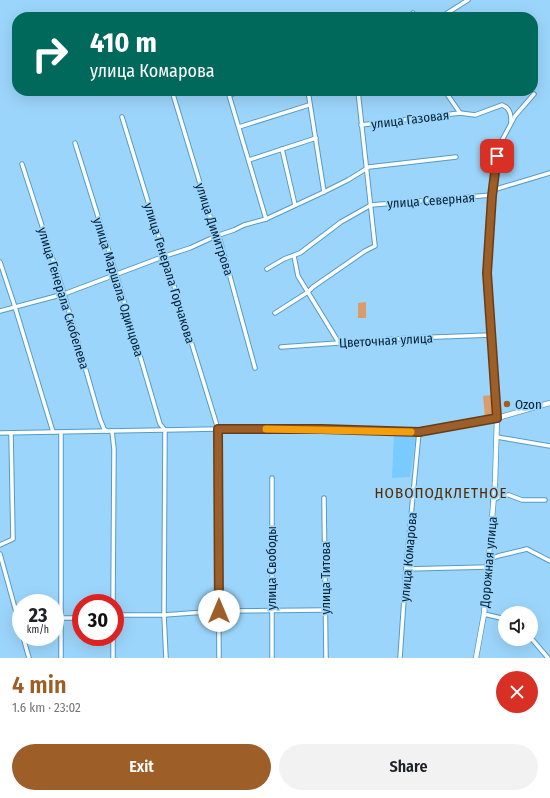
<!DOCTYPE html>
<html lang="en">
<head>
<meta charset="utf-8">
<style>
	:root { --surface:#fff; --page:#f2f2f2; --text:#202124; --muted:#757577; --accent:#9e5e27 }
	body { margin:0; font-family:"Fira Sans Condensed",sans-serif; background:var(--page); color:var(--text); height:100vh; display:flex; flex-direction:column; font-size:15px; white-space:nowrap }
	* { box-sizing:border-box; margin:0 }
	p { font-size:13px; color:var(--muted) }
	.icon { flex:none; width:22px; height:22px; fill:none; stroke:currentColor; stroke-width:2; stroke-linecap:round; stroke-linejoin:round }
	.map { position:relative; height:658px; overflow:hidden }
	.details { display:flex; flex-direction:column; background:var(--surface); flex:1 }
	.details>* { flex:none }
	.hud { position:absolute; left:12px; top:12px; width:526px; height:84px; border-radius:16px; box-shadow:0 4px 16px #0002; background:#00695c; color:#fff; overflow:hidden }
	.fabs { position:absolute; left:498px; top:606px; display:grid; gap:8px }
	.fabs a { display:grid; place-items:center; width:40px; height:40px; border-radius:50%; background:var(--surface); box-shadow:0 4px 16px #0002; font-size:20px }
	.speed { position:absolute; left:12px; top:594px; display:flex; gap:8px; font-size:20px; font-weight:700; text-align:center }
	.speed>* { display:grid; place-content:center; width:52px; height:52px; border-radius:50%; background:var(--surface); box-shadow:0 4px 16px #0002; line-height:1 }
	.speed small { font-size:10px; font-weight:400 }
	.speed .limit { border:6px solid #d22; background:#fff; color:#111 }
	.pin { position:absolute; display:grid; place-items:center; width:34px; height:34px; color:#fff; margin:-17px; border-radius:8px; box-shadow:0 2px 6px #0006 }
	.me { position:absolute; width:44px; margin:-22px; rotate:0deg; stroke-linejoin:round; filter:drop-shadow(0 0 3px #0008) }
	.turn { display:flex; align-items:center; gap:14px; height:84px; padding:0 12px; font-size:18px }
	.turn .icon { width:52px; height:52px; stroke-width:2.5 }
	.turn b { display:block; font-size:28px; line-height:34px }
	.round { display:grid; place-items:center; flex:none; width:42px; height:42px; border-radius:21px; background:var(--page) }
	.head { display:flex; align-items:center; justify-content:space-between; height:68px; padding:0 12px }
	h1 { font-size:24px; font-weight:600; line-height:30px; color:var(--accent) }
	.cta { display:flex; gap:8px; margin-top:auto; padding:8px 12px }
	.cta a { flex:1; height:46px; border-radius:24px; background:var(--accent); color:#fff; font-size:16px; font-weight:600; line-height:46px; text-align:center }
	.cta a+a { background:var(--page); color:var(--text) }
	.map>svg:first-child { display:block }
	.built { fill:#79cafe }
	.green { fill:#db9c6b }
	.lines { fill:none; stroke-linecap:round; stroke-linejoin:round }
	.street-casing { stroke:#539bc7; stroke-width:5.5 }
	.secondary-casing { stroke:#539bc7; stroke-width:6 }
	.street { stroke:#fff; stroke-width:3.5 }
	.secondary { stroke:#fff; stroke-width:4.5 }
	.route-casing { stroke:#673d19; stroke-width:10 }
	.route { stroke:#9e5e27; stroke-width:7 }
	.slow { stroke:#f59e0b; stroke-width:7 }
	.poi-dot { fill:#9e5e27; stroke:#9cd5fb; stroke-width:1.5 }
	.labels { text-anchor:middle; stroke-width:3.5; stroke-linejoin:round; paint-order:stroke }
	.street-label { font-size:13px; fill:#022032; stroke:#9cd5fb }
	.poi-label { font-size:13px; fill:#022032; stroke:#9cd5fb; text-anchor:start }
	.quarter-label { font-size:15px; letter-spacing:1px; fill:#542a00; stroke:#9cd5fb }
</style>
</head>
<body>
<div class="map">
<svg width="550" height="658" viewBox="0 0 550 658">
	<rect width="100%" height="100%" fill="#9cd5fb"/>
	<path class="built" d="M394 435 416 436 410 477 392 478Z"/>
	<g class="green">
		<path d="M366 302V318H358V303Z"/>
		<path d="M493 395 495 417 485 418 483 396Z"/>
	</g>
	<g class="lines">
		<defs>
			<g id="street">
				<path d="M413 13 415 17"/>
				<path d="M441 17 468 0"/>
				<path d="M172 91 216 236 220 240 255 368"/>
				<path d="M242 91 229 95 266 219"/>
				<path d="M308 91 324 192"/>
				<path d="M445 91 460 113"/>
				<path d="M122 117 218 429 219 658"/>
				<path d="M361 125 460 113 475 115 502 105C510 108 511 114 511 122"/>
				<path d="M239 127 309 105"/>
				<path d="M75 143 116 274 160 424 165 430 164 615 166 658"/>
				<path d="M282 149 295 205"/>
				<path d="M249 160 316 138"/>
				<path d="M22 164 64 294 100 419 104 429 107 431"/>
				<path d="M493 190 550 173"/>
				<path d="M294 256 298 276 339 343"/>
				<path d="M0 262 15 307 53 432"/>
				<path d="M267 269 284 259 300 253 341 222 371 205 492 195"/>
				<path d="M0 311 64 294 165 256 190 248 216 236 234 230 244 225 266 219 324 192 348 180 369 167 456 157"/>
				<path d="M275 313 308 292 313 287 365 251 375 246 358 91"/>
				<path d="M281 347 410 338 491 335"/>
				<path d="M112 431 114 449 113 603"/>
				<path d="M0 433 218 429H322L419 432 497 418 487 273 492 195 496 163 500 144 515 116 534 94"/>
				<path d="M497 437 550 446"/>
				<path d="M272 478V658"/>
				<path d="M324 498 326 658"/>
				<path d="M493 500 503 495H509L522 500H545"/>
				<path d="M0 545 13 539 11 433"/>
				<path d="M0 554 21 630"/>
				<path d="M488 560 498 556 527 549 550 561"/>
				<path d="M406 569 488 567"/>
				<path d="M484 614 505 619"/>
				<path d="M115 615H164L219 611 325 610"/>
				<path d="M55 618H81"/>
				<path d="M23 637 29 658"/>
				<path d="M113 637V658"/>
				<path d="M531 638 548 658"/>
				<path d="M61 658V433"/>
				<path d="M400 658 406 569 419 432"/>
			</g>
			<path id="secondary" d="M476 658 484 614 495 483 497 418 550 403"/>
		</defs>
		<use href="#street" class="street-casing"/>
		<use href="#secondary" class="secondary-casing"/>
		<use href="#street" class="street"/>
		<use href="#secondary" class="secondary"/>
	</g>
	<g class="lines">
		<defs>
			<path id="route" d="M219 611 218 429H322L419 432 497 418 487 273 492 196 497 156"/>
		</defs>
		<use href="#route" class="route-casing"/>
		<use href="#route" class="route"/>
		<path class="slow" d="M266 429 411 432"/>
	</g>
	<circle class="poi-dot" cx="507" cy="404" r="4"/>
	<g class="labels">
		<g class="street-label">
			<text transform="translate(410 119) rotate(-7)" y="5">улица Газовая</text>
			<text transform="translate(431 200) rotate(-4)" y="5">улица Северная</text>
			<text transform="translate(215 229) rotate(72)" y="5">улица Димитрова</text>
			<text transform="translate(170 273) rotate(73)" y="5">улица Генерала Горчакова</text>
			<text transform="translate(119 287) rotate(73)" y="5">улица Маршала Одинцова</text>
			<text transform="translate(64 298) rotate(73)" y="5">улица Генерала Скобелева</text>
			<text transform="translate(386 340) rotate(-3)" y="5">Цветочная улица</text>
			<text transform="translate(408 557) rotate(-85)" y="5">улица Комарова</text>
			<text transform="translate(488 562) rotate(-85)" y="5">Дорожная улица</text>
			<text transform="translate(271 568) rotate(-90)" y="5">улица Свободы</text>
			<text transform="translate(325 578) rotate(-90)" y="5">улица Титова</text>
		</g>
		<g class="poi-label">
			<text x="515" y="409">Ozon</text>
		</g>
		<g class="quarter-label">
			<text x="441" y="498">НОВОПОДКЛЕТНОЕ</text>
		</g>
	</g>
</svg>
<div class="fabs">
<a><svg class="icon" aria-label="sound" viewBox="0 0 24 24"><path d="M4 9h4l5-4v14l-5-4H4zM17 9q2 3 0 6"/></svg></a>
</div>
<div class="speed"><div>23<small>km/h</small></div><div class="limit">30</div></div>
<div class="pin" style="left:497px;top:156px;background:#d93025"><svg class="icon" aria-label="arrive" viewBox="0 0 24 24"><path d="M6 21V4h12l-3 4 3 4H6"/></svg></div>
<svg class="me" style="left:219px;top:611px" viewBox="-20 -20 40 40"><circle r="19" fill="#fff"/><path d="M0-13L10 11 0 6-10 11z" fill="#9e5e27"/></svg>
<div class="hud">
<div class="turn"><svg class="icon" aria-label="right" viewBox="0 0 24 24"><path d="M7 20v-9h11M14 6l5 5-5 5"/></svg><div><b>410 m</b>улица Комарова</div></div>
</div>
</div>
<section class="details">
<div class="head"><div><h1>4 min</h1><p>1.6 km · 23:02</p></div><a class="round" style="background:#d93025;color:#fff"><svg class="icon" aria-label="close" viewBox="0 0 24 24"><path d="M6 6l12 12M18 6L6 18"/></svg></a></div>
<div class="cta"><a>Exit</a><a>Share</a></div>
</section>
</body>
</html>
